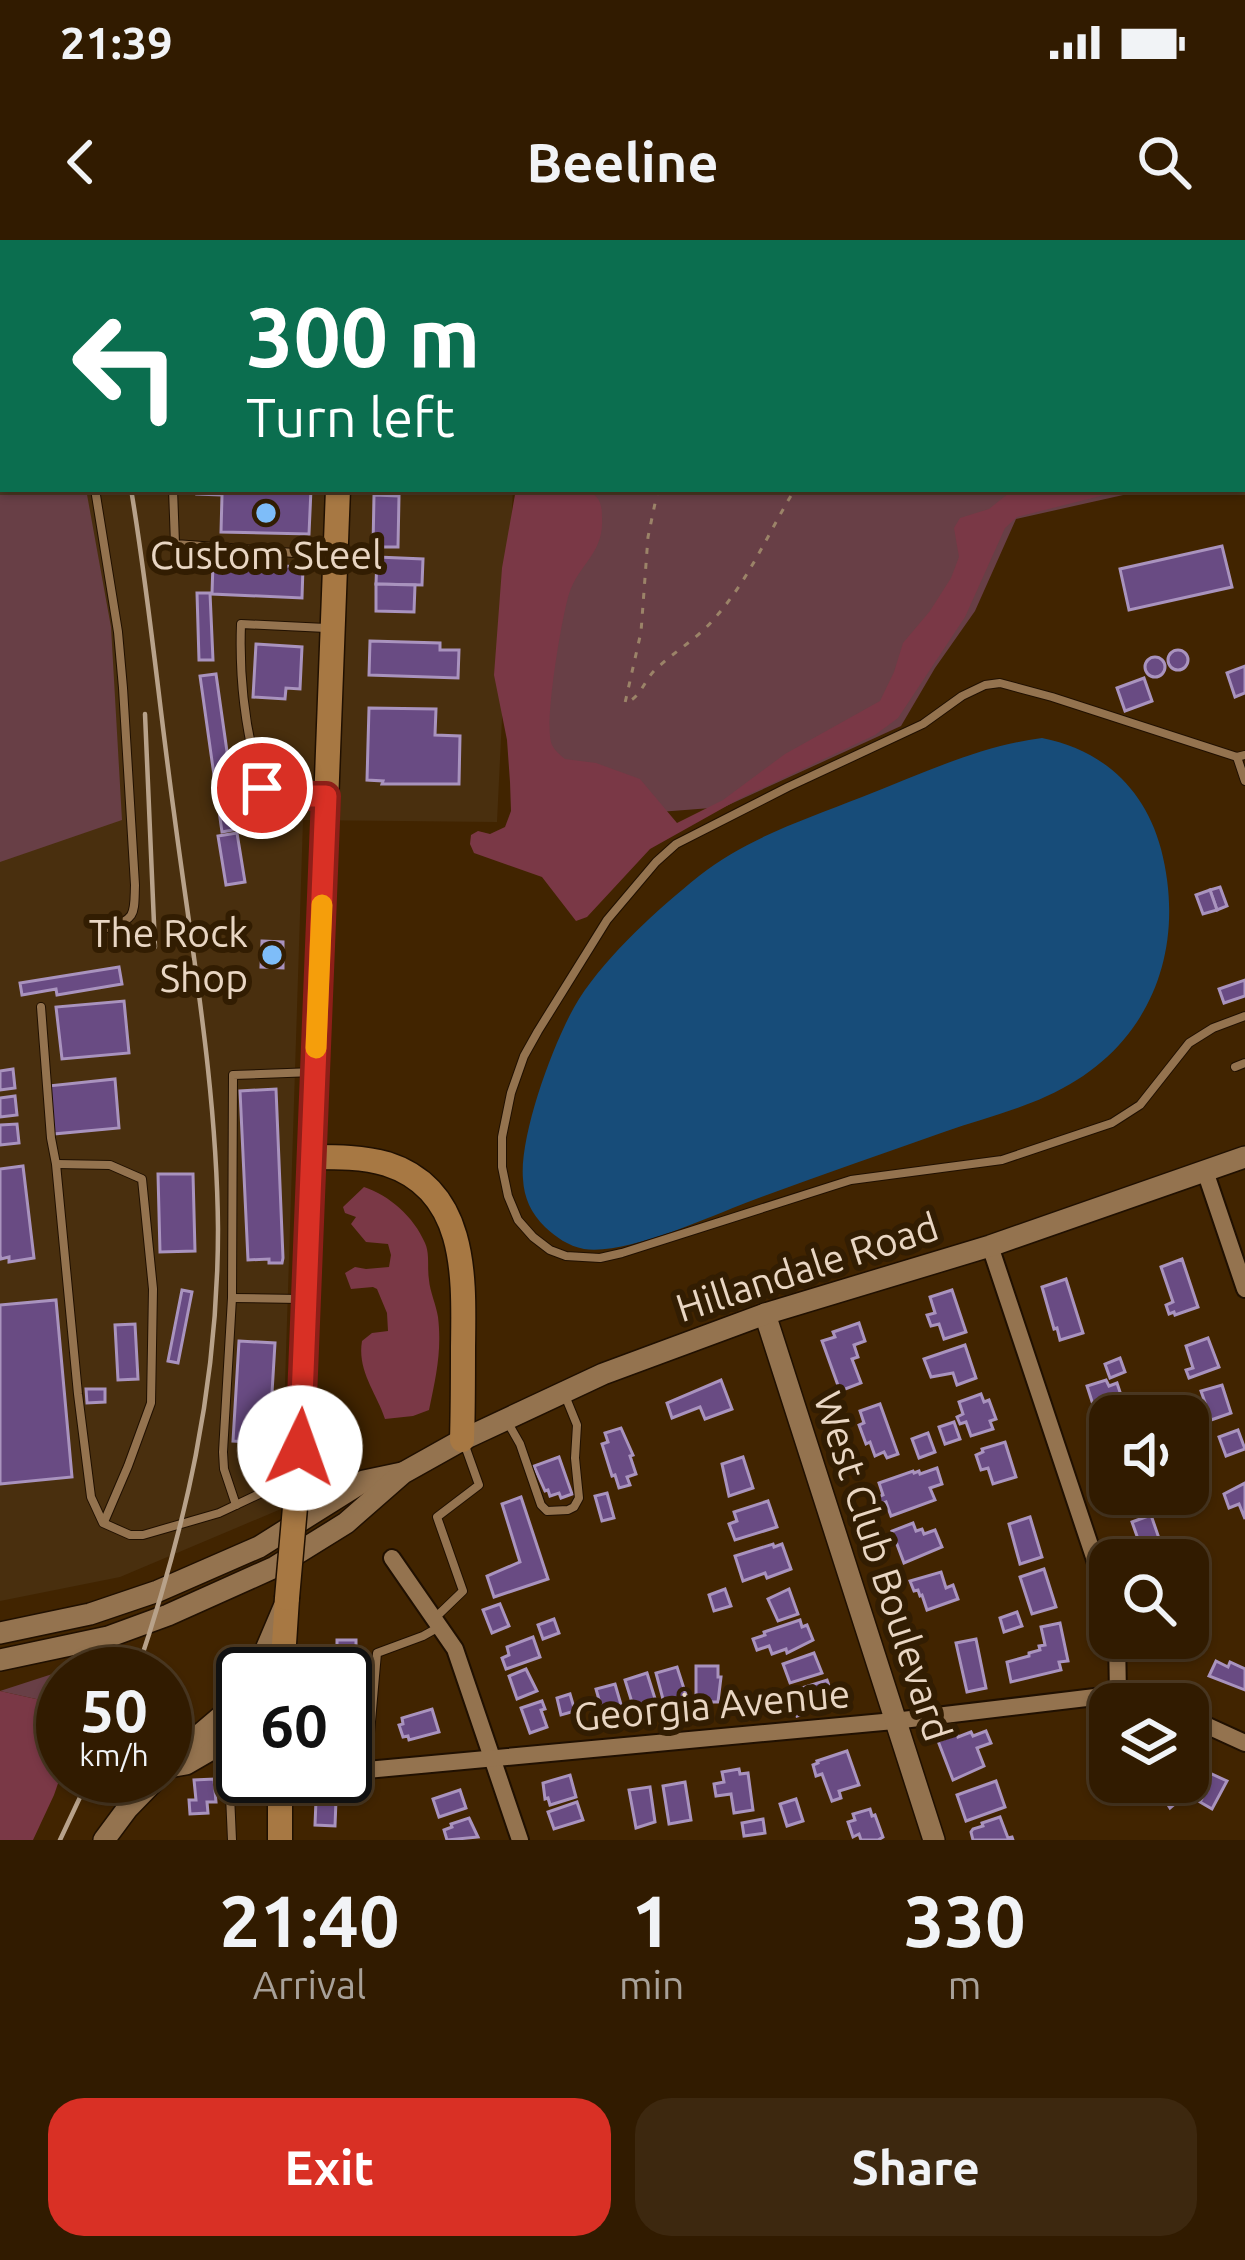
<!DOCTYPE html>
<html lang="en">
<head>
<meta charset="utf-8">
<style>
	:root { --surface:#311b00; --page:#3d280f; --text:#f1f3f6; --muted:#a8a199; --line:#4c3922; --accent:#d93025 }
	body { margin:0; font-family:Ubuntu,sans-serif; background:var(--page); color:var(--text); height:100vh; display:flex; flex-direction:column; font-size:45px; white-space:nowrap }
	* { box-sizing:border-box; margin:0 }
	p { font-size:39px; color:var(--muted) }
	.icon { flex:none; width:66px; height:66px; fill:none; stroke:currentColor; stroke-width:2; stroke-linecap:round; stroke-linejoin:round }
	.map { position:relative; height:1600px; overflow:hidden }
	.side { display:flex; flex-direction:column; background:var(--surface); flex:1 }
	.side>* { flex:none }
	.guide { position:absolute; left:0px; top:0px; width:1245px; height:252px; box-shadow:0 3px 9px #0004,0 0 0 3px var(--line); background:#0b6e4f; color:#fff; overflow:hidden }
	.controls { position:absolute; left:1089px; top:1155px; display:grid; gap:24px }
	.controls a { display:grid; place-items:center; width:120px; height:120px; border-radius:24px; background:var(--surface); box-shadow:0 3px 9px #0004,0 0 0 3px var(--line); font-size:60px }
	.speed { position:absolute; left:36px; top:1407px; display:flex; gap:24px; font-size:60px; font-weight:700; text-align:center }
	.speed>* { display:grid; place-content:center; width:156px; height:156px; border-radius:50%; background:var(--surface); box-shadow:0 3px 9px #0004,0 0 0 3px var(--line); line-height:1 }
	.speed small { font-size:30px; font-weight:400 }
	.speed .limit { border:6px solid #111; border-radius:18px; background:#fff; color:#111 }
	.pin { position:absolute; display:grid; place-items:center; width:102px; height:102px; color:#fff; margin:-51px; border:6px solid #fff; border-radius:50%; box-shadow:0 3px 12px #0007 }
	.me { position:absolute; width:132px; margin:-66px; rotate:3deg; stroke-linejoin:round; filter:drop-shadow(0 0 9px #0008) }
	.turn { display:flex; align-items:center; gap:42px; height:252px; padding:0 48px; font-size:54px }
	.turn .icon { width:156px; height:156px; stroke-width:2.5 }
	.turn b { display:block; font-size:84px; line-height:102px }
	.eta { display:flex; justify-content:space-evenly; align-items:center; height:204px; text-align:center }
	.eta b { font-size:72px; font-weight:700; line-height:84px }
	.button { display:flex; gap:24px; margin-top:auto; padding:24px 48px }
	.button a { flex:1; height:138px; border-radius:36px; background:var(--accent); color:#fff; font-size:48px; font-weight:700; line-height:138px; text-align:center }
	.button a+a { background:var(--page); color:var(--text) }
	.status { display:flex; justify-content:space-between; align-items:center; height:84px; padding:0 60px; background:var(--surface); direction:ltr }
	.status svg { height:33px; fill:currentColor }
	header { display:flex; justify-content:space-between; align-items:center; height:156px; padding:0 48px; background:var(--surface); font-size:54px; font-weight:700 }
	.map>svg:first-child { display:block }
	.built { fill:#492f0e }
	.green { fill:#683f46 }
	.forest { fill:#7a3846 }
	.water { fill:#174c79 }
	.building { fill:#694b83; stroke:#a993be; stroke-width:3 }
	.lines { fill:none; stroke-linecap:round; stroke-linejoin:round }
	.lane-casing { stroke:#201001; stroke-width:10 }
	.street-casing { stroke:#201001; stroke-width:20 }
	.secondary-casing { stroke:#201001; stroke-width:24 }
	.primary-casing { stroke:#201001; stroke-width:27 }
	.path { stroke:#9b8368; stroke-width:3; stroke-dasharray:6 9; stroke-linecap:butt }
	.lane { stroke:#94734f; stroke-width:8 }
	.street { stroke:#94734f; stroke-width:16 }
	.secondary { stroke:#94734f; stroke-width:21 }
	.primary { stroke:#a77843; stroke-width:24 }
	.rail { stroke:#b8a28a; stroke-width:4.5 }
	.primary-bridge-casing { stroke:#201001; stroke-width:27; stroke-linecap:butt }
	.primary-bridge { stroke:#a77843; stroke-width:24 }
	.route-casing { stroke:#8d1f18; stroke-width:30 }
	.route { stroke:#d93025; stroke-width:21 }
	.slow { stroke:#f59e0b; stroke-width:21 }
	.poi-dot { fill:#7ebdf9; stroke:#321d02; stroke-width:4.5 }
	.labels { text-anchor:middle; stroke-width:12; stroke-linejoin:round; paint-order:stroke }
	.poi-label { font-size:39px; fill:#e9d6c3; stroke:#321d02 }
	.street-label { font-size:39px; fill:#e9d6c3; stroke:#321d02 }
</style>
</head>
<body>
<div class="status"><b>21:39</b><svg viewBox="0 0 49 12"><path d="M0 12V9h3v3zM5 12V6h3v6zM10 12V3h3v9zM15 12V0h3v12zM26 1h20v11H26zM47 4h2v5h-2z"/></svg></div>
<header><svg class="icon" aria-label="back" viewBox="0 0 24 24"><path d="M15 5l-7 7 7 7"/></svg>Beeline<svg class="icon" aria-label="search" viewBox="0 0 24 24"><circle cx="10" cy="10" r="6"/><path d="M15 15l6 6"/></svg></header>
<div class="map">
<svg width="1245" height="1600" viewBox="0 0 1245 1600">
	<rect width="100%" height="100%" fill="#412400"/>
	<path class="built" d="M0 0H526L525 3H3V249H513L497 582 303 580 281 1269 120 1337 0 1361Z"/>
	<g class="green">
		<path d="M556 0H1245V226L1242 227V3H553Z"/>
		<path d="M0 200H3V249H86L111 387 122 580 0 622Z"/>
		<path d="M539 249H1150L1016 279 975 371 935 428 901 486 724 567 646 573 535 515Z"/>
		<path d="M120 1412V1421L115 1434H63V1471L54 1463 0 1451Z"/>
	</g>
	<g class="forest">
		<path d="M516 249H584C599 255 602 262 602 278 604 314 579 323 569 354 562 376 543 487 552 505 555 511 560 515 565 519L596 523 640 539 677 583 723 560 785 514 880 461 894 432 903 403 930 371 951 338 959 317 954 288 960 278 989 269 1014 249H1128L1017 277 1005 288 965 377 898 478 875 495 741 558 650 609 587 677 576 681 542 637 474 613 470 604 471 595 478 591 490 594 505 587 511 571 510 542 507 500 494 435 502 328Z"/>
		<path d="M364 947C389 955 414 977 425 1003 430 1014 427 1028 429 1040 430 1052 436 1064 438 1077 442 1110 436 1137 429 1170L413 1176 385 1179C376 1152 357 1131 362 1101L372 1093 388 1091 387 1073 377 1049 373 1047 351 1049 345 1033 355 1027 366 1029 389 1027 391 1015 388 1004 366 1002 351 984 356 977 345 973 343 967Z"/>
		<path d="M0 1451 54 1463 63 1471V1529L54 1555 33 1600H0Z"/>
	</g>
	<path class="water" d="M1042 498C1103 510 1145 549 1161 609 1188 713 1148 811 1047 856 1015 871 978 880 944 892 879 915 813 938 748 962 706 978 627 1015 584 1009 568 1006 556 997 545 987 531 973 524 958 523 939 519 895 555 797 579 759 608 714 658 669 699 636 747 598 806 579 862 557 921 534 979 506 1042 498Z"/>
	<g class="building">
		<path d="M0 0H13L14 3H3V142L0 143Z"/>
		<rect x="178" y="0" width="117" height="3"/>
		<path d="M198 249H311L309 294 221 292 222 255 197 254Z"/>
		<path d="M374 255 399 256 398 307H373Z"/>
		<path d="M1222 306 1232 347 1129 370 1120 329Z"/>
		<path d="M377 317 423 319 422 345 376 344Z"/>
		<path d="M213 323 303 327 302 358 212 354Z"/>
		<path d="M376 344 415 345 414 372 376 371Z"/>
		<path d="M197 353H210L213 420H199Z"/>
		<path d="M370 401 440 403V410H459L458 438 369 435Z"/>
		<path d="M256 404 302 407 300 449 286 448 285 459 253 457Z"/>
		<circle cx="1178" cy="420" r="10"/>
		<circle cx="1155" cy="427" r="10"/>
		<path d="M1245 426V453L1235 457 1227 433Z"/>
		<path d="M216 434 238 589 222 592 200 436Z"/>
		<path d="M1144 438 1152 461 1125 471 1117 448Z"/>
		<path d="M369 468 436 469 435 495 460 496 459 544H382L383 541 367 540Z"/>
		<path d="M237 593 245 642 226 645 218 596Z"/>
		<path d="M1220 647 1227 666 1217 670 1210 650Z"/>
		<path d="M1210 650 1217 670 1203 674 1196 655Z"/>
		<path d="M262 701 283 702V728L261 727Z"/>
		<path d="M119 727 122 744 57 755 56 749 22 755 20 743Z"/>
		<path d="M1245 740V756L1224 763 1219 749Z"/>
		<path d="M124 761 129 813 62 819 56 767Z"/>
		<path d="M13 829 15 848 0 850V831Z"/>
		<path d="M115 839 119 888 53 894 48 846Z"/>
		<path d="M276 849 283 1018 282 1023H269V1019L248 1020 240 851Z"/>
		<path d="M15 856 17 875 0 877V858Z"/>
		<path d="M17 884 19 903 0 905V885Z"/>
		<path d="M23 926 34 1018 9 1022V1017L1 1019 0 1015V929Z"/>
		<path d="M158 934H193L195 1011 160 1012Z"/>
		<path d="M1182 1019 1198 1067 1175 1075 1174 1072 1169 1074 1166 1065 1173 1062 1161 1027Z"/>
		<path d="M1066 1039 1083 1093 1060 1100 1057 1088 1054 1089 1042 1047Z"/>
		<path d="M182 1050 192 1052 178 1123 168 1121Z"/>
		<path d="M952 1050 966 1092 944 1099 939 1084 931 1086 927 1075 935 1073 930 1057Z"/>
		<path d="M56 1060 72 1237 0 1244V1065Z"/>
		<path d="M859 1083 865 1101 854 1105 858 1117 852 1119 861 1143 840 1151 822 1101 835 1097 833 1092Z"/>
		<path d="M135 1084 138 1139 118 1140 115 1085Z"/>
		<path d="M1208 1098 1219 1127 1189 1138 1186 1130 1193 1128 1186 1106Z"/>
		<path d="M239 1101 275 1103 269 1203 233 1201Z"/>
		<path d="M965 1105 976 1138 957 1145 953 1133 931 1137 924 1119Z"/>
		<path d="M1120 1118 1125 1132 1110 1138 1105 1124Z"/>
		<path d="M721 1140 732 1169 705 1179 700 1167 672 1178 667 1163Z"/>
		<path d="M1106 1140 1109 1146 1117 1143 1125 1167 1097 1177 1087 1146Z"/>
		<path d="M1222 1145 1231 1173 1211 1180 1201 1151Z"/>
		<path d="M86 1149H105V1162L87 1163Z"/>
		<path d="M981 1154 984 1162 989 1160 996 1179 990 1181 993 1189 971 1196 966 1182 960 1184 957 1177 963 1174 959 1162Z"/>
		<path d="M880 1164 898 1214 887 1218 884 1212 875 1216 870 1202 866 1204 859 1185 864 1183 860 1171Z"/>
		<path d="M954 1182 960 1199 945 1204 939 1187Z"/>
		<path d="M621 1188 633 1215 630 1216 636 1234 627 1237 630 1245 619 1248 615 1235 612 1236 602 1204 608 1202 605 1193Z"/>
		<path d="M1238 1190 1245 1209 1226 1216 1219 1197Z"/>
		<path d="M928 1193 935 1212 919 1218 912 1199Z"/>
		<path d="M1005 1202 1016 1237 993 1244 988 1228 981 1230 976 1215 983 1212 982 1209Z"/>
		<path d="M559 1217 572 1254 561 1258 559 1253 550 1256 548 1250 545 1251 534 1226Z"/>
		<path d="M743 1217 753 1248 729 1256 722 1224Z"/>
		<path d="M937 1228 942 1244 930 1248 935 1260 891 1276 886 1262 881 1264 878 1257 883 1255 879 1243 913 1231 914 1233 919 1231 920 1234Z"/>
		<path d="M1245 1243V1279L1239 1264 1229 1268 1224 1254Z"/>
		<path d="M607 1253 614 1278 602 1281 595 1256Z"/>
		<path d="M1120 1254H1144L1147 1262 1126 1269Z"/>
		<path d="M521 1257 548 1339 494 1357 487 1336 520 1322 502 1264Z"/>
		<path d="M768 1261 777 1287 735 1300 729 1284 737 1281 734 1272Z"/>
		<path d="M1151 1275 1163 1310 1144 1316 1132 1282Z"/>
		<path d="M1030 1277 1042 1317 1020 1324 1009 1284Z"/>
		<path d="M913 1283 916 1291 922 1289 924 1294 935 1290 942 1307 904 1323 892 1291Z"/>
		<path d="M773 1304 774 1307 782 1304 791 1329 767 1338 765 1333 743 1341 735 1316Z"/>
		<path d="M1044 1329 1056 1367 1032 1374 1020 1337Z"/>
		<path d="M941 1332 946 1348 953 1345 958 1359 927 1370 922 1355 920 1356 918 1350 914 1351 910 1341Z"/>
		<path d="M725 1349 731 1366 714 1371 709 1355Z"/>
		<path d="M789 1349 798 1374 778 1381 768 1359Z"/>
		<path d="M1188 1360 1201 1396 1172 1407 1169 1398H1188Z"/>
		<path d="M500 1364 509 1386 492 1393 483 1370Z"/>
		<path d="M1017 1372 1022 1386 1004 1392 1000 1378Z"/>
		<path d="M554 1379 559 1393 543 1399 538 1385Z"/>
		<path d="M800 1380 802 1387 807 1385 813 1400 787 1413 786 1409 772 1414 769 1406 757 1410 753 1399 765 1395 764 1392Z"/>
		<path d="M1060 1383 1068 1421 1059 1422 1061 1430 1011 1442 1007 1422 1029 1416V1413L1040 1410 1039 1406 1045 1405 1041 1387Z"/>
		<path d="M533 1397 540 1417 506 1429 502 1418 509 1415 507 1407Z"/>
		<path d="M976 1399 986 1448 967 1452 956 1403Z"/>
		<path d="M337 1400H356V1452H354L353 1468H362L363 1499 345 1500V1434H319L320 1414H332V1409H337Z"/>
		<path d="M814 1413 822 1433 790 1443 783 1424Z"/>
		<path d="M1216 1421 1228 1427 1230 1422 1245 1429V1450L1209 1436Z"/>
		<path d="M696 1426H718V1437H721L718 1462H696Z"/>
		<path d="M677 1427 688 1461 669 1467 667 1462 664 1463 656 1433Z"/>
		<path d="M526 1429 537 1451 517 1459 509 1436Z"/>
		<path d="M647 1433 657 1465 650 1467 651 1470 635 1472 625 1440Z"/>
		<path d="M827 1440 835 1463 797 1476 789 1452Z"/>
		<path d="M615 1444 622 1468 603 1474 596 1449Z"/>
		<path d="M570 1454 575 1471 561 1475 557 1458Z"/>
		<path d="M542 1461 545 1469 541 1470 547 1487 530 1493 521 1468Z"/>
		<path d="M432 1469 439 1492 409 1500 408 1496 403 1497 399 1485 403 1484 402 1478Z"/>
		<path d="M986 1491 991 1503 977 1508 984 1526 953 1540 938 1501 957 1494 958 1497 971 1492 973 1496Z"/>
		<path d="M847 1511 859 1545 839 1551 841 1558 832 1561 822 1534 816 1536 813 1525 818 1523 817 1521Z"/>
		<path d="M1188 1523 1227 1541 1212 1569 1200 1562 1205 1553 1202 1552 1196 1561 1185 1555 1170 1568 1163 1557 1175 1550 1179 1542H1188Z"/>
		<path d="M739 1529 740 1534 748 1533 753 1570 734 1573 731 1554 716 1556 714 1544 724 1542 722 1532Z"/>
		<path d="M570 1535 576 1557 550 1565 548 1558 545 1559 543 1543Z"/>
		<path d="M214 1539 216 1562H207L208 1573 190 1574 189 1560H196L194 1540Z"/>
		<path d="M996 1541 1005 1567 966 1581 957 1555Z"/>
		<path d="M685 1542 691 1580 669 1584 663 1546Z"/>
		<path d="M650 1547 655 1582 636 1588 629 1550Z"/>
		<path d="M460 1550 466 1568 439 1577 433 1559Z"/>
		<path d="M796 1559 803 1581 787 1586 780 1564Z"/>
		<path d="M316 1560H336L335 1586 315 1585Z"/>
		<path d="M577 1562 583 1580 554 1589 548 1572Z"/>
		<path d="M870 1569 872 1576 875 1575 883 1597 878 1600H861L859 1594 853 1597 848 1582 855 1580 853 1574Z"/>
		<path d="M1000 1577 1008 1598 1012 1597 1013 1600H973L971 1592 973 1589 983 1586 982 1583Z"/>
		<path d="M469 1578 478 1597 447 1600 444 1590 452 1587 451 1584Z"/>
		<path d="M763 1579 765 1593 744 1596 742 1583Z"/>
	</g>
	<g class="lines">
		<defs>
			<g id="lane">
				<path d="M314 3V0L345 2"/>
				<path d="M376 3V0"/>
				<path d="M518 3 519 0"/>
				<path d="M0 149H3"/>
				<path d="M95 249 118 392 123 448 135 645C134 673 137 679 108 688"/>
				<path d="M173 249 175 304 334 316"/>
				<path d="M1245 515 1237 517 1052 457 1000 443 985 445 962 456 923 484 788 547 676 604 656 622 607 680 538 791 524 816 511 853 502 897V927L508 956 518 980 533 997 550 1010 566 1016 600 1018 622 1013 851 940 1002 920 1112 883 1140 865 1189 803 1213 788 1245 776"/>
				<path d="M1237 517 1245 541"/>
				<path d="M325 556H305L262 548C246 496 239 438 241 384L326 388"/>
				<path d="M41 767 51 898 56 924 78 1154 91 1257 103 1283 130 1295H143L219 1273 291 1239"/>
				<path d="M1235 827 1245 823"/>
				<path d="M57 924 110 925 142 939 153 1049 151 1163 128 1226 104 1282"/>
				<path d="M232 1058 299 1059"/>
				<path d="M508 1183 520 1204 541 1265 547 1271 568 1270 574 1267 579 1258 575 1218 577 1185 566 1158"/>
				<path d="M236 1265 224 1229 223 1212 232 1058 233 835 314 832"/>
				<path d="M436 1377 463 1351 437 1277 479 1245 464 1203"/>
				<path d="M367 1527 377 1413 423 1396 439 1387"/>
				<path d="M232 1600 230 1555 278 1551"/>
			</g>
			<g id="street">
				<path d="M60 0V3"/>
				<path d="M1205 931 1245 1049"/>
				<path d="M990 1006 1110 1365"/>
				<path d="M392 1318 455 1409 520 1600"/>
				<path d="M1117 1398 1118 1456"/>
				<path d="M1188 1477 1245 1503"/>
				<path d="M345 1532 894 1481 1095 1457 1118 1456 1155 1464"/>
			</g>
			<g id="secondary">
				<path d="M765 1074 934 1600"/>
				<path d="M0 1393 90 1374 158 1351 259 1307 364 1241 402 1233"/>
				<path d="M0 1420 108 1397 168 1375 275 1327 346 1283 403 1233 462 1200 603 1134 765 1074 990 1006 1245 917"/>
				<path d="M260 1434 267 1407 284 1367"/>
				<path d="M169 1527 186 1524 243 1491"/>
				<path d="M165 1530 183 1509 243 1458"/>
				<path d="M104 1600 127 1569 159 1536"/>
			</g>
			<g id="primary">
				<path d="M348 3V0"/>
				<path d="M313 917C337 917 363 917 387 924 468 950 464 1038 463 1107 463 1138 463 1169 462 1200"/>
				<path d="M296 1256 314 879 338 249"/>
				<path d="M282 1434 287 1358"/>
				<path d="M280 1536V1600"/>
			</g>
		</defs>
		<use href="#lane" class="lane-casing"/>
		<use href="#street" class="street-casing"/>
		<use href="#secondary" class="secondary-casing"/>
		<use href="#primary" class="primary-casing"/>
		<g class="path">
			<path d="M659 3V0"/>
			<path d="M1242 55H1245"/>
			<path d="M658 249 648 297 641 392 625 463C641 458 644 440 656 429 675 411 697 399 714 379 749 340 768 293 795 249"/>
		</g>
		<use href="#lane" class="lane"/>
		<use href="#street" class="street"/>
		<use href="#secondary" class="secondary"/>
		<use href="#primary" class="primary"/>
		<g class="rail">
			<path d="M96 0 97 3"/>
			<path d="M131 249C149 356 159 465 174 573 192 711 217 850 218 989 218 1147 186 1286 136 1434"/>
			<path d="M145 474 155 707"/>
			<path d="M60 1600 90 1536"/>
		</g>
		<defs>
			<path id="primary-bridge" d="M287 1358 296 1256"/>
		</defs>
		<use href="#primary-bridge" class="primary-bridge-casing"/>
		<use href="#primary-bridge" class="primary-bridge"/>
	</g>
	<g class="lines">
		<defs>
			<path id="route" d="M262 548 305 556H326L300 1208"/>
		</defs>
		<use href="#route" class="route-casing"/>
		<use href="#route" class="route"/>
		<path class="slow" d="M316 808 322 665"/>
	</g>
	<g class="poi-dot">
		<circle cx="266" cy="273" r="12"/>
		<circle cx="272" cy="715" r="12"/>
	</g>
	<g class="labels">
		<g class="poi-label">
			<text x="266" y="329">Custom Steel</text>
			<text x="248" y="707" text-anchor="end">The Rock<tspan x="248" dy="45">Shop</tspan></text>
		</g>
		<g class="street-label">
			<text transform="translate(807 1027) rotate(-18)" y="14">Hillandale Road</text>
			<text transform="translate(883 1326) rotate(72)" y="14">West Club Boulevard</text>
			<text transform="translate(712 1465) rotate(-5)" y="14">Georgia Avenue</text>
		</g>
	</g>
</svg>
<div class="controls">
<a><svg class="icon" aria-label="sound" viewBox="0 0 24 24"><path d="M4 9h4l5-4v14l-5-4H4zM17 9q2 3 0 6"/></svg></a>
<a><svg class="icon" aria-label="search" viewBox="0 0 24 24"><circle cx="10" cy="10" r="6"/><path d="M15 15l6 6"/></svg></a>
<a><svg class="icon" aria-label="layers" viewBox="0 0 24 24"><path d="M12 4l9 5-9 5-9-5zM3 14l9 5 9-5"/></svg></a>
</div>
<div class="speed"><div>50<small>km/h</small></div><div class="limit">60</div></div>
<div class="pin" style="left:262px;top:548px;background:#d93025"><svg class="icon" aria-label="arrive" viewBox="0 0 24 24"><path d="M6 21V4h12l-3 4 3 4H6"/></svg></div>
<svg class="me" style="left:300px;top:1208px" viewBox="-20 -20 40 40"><circle r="19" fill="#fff"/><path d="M0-13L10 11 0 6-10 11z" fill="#d93025"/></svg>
<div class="guide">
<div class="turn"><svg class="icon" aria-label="left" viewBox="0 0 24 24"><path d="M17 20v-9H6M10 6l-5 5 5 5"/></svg><div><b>300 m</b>Turn left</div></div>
</div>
</div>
<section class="side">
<div class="eta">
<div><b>21:40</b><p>Arrival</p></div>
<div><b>1</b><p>min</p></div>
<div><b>330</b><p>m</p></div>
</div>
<div class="button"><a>Exit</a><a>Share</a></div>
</section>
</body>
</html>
